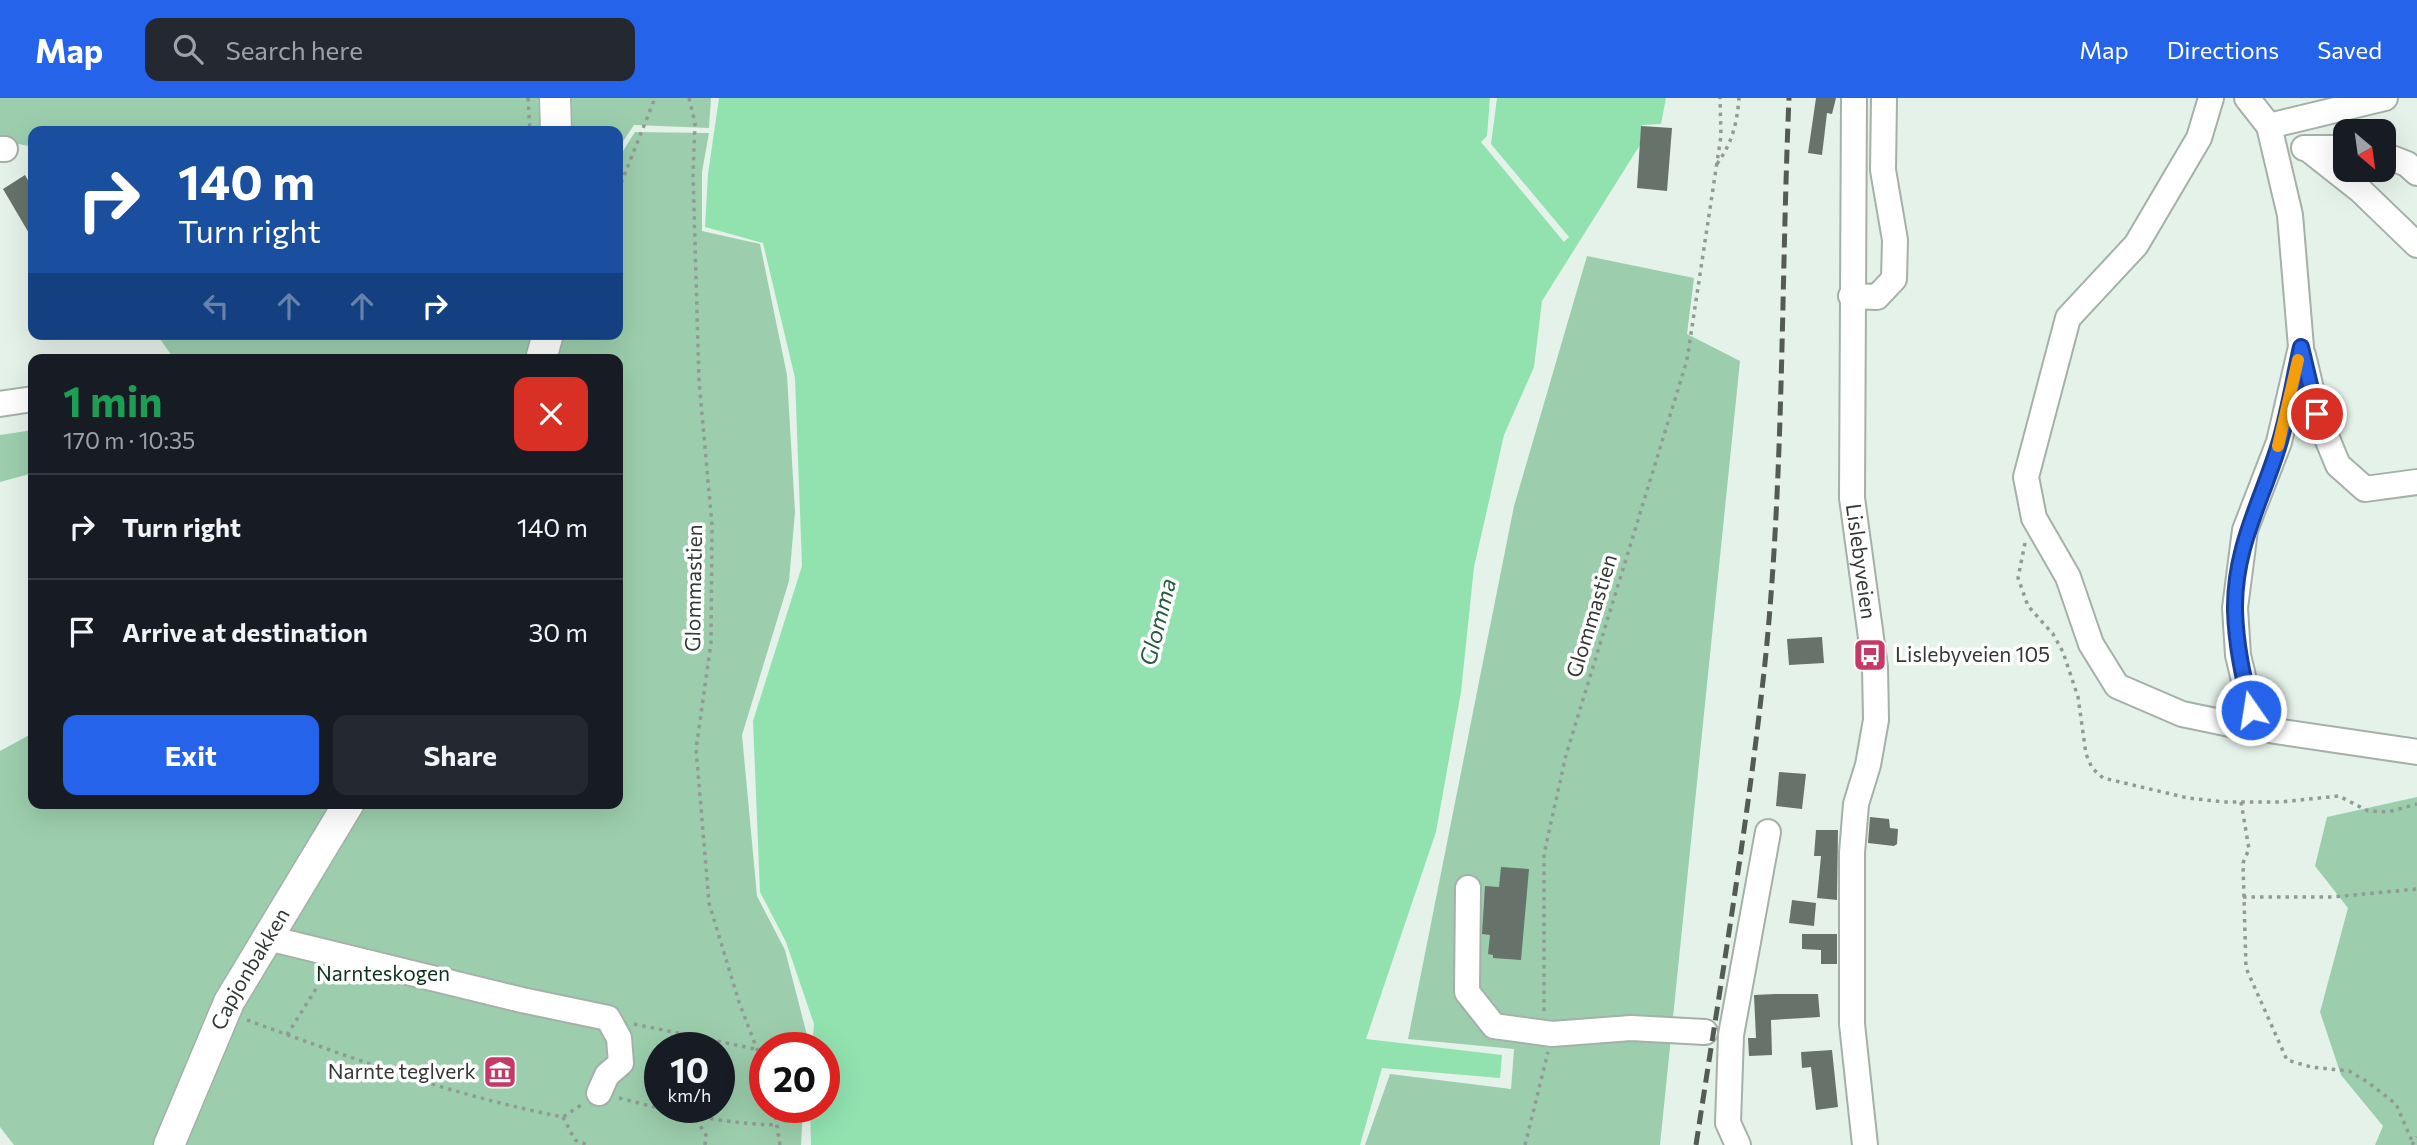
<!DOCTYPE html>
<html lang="en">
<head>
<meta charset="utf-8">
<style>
	:root { --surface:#171b24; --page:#242831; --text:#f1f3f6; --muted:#9ea1a6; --line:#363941; --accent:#2563eb }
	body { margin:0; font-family:Commissioner,sans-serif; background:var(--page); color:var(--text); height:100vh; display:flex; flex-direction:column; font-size:26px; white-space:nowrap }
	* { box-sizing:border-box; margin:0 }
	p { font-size:23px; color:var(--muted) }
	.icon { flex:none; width:38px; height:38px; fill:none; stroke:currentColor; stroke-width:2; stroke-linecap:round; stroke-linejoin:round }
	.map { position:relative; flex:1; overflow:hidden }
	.drawer { position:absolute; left:28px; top:256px; width:595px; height:455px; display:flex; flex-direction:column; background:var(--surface); border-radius:14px; box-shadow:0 7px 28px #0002 }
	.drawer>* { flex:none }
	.top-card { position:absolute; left:28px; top:28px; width:595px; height:214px; border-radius:14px; box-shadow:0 7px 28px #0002; background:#1a4fa0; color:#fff; overflow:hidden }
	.needle { width:46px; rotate:151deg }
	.tools { position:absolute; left:2333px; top:21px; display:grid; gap:14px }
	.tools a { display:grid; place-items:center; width:63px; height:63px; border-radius:14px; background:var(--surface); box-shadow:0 7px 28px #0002; font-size:35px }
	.speed { position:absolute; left:644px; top:934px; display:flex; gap:14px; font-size:35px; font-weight:700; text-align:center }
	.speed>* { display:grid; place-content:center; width:91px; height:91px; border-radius:50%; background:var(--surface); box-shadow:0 7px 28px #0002; line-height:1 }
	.speed small { font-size:18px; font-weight:400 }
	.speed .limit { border:10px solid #d22; background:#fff; color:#111 }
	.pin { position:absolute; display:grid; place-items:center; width:60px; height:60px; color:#fff; margin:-30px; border:4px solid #fff; border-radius:50%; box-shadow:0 2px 7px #0007 }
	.me { position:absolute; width:77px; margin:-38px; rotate:347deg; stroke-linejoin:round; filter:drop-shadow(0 0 5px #0008) }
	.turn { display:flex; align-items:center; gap:24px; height:147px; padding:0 35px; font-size:32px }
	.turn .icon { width:91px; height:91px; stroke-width:2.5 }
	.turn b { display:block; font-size:49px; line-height:60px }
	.lanes { display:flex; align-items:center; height:66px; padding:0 35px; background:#0003; justify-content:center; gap:35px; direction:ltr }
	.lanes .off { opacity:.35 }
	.round { display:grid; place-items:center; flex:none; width:74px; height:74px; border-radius:14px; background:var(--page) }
	.head { display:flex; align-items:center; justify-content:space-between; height:119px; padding:0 35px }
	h1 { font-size:42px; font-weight:700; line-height:52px; color:#1e9e55 }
	.primary-button { display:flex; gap:14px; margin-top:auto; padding:14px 35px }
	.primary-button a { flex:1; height:80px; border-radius:14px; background:var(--accent); color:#fff; font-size:28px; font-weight:700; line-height:80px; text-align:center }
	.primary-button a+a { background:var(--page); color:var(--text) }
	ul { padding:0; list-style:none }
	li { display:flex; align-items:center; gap:21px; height:105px; padding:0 35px; border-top:2px solid var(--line) }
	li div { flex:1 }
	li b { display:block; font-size:26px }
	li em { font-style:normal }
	header { display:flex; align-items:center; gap:42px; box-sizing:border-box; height:98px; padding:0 35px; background:var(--accent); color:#fff }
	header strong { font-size:33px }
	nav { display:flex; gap:38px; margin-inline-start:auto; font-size:24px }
	.search { width:490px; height:63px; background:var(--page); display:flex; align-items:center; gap:18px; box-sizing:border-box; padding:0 24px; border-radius:14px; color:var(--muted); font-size:26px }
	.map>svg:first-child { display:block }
	.green { fill:#9ccead; fill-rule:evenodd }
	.water { fill:#92e2b0 }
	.pier { fill:#e5f2e9 }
	.building { fill:#67726a }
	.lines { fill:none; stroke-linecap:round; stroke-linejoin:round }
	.minor-casing { stroke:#a4b0a8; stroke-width:28 }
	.major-casing { stroke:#a4b0a8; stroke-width:33 }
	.path { stroke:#919a94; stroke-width:3.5; stroke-dasharray:3.5 5; stroke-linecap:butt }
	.minor { stroke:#fff; stroke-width:24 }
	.major { stroke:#fff; stroke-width:30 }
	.rail { stroke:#545b56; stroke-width:5; stroke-dasharray:14 7; stroke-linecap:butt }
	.route-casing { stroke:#184099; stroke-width:18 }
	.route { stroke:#2563eb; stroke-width:12 }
	.slow { stroke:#f59e0b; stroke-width:12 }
	.labels { text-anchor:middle; stroke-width:7; stroke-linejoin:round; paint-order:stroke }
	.street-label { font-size:21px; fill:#333835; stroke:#fff }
	.poi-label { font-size:21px; fill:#333835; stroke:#fff; text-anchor:start }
	.park-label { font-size:21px; fill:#0e311d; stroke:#fff }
	.water-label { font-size:23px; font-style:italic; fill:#235d3d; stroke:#fff }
</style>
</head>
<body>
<header>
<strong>Map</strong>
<div class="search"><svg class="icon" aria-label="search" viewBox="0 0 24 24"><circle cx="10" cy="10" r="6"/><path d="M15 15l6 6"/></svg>Search here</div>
<nav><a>Map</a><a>Directions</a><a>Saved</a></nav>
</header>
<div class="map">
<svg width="2417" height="1047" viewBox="0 0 2417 1047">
	<rect width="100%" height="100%" fill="#e5f2e9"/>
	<g class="green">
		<path d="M0 0H711L709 30 634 27 618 51V33H33V49L0 42Z"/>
		<path d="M635 34 709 35 702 74V133L760 146 787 277 795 414 789 483 742 637 757 798 785 852 807 937V950H765V1010H803L801 1047H14L0 1029V653L33 635V705H618V261H174L158 238 618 236V61ZM660 950H719V1010H660Z"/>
		<path d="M1587 158 1694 180 1687 236 1740 263 1660 1047H1365L1390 976 1511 991 1514 951 1408 941 1514 408Z"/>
		<path d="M33 332V375L0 384V337Z"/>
		<path d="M2417 699V1047H2375L2383 1028 2341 977 2320 914 2348 810 2315 768 2327 719Z"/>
	</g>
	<path class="water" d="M719 0H1666L1661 26 1642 27 1640 47 1542 203 1534 269 1504 337 1474 469 1461 594 1436 734 1366 941 1502 957 1500 980 1382 970 1360 1047H811L810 1010H824V950H812L814 926 786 844 760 794 753 623 802 468 795 280 763 145 705 129 708 76Z"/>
	<path class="pier" d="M1490 0H1497L1491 46 1569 139 1564 144 1481 44 1487 38Z"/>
	<g class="building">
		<path d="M1816 0H1836L1832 16 1827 15 1822 57 1808 55Z"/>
		<path d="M1641 28 1672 30 1667 93 1637 90Z"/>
		<path d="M25 77 33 91V142L3 91Z"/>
		<path d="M1822 539 1824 565 1789 567 1787 541Z"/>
		<path d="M1779 674 1806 676 1802 711 1776 708Z"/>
		<path d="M1870 719 1889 721 1890 730 1898 731 1897 746 1894 748 1868 745Z"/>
		<path d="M1816 732H1838L1837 802 1817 800 1821 758H1814Z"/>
		<path d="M1501 769 1529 771 1521 862 1493 860V857L1488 856 1490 837 1482 836 1485 788 1499 789Z"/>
		<path d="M1792 802 1816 805 1814 828 1789 825Z"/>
		<path d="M1802 836H1837V866H1821V852L1802 851Z"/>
		<path d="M1775 896H1818L1820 919 1771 922 1772 957 1749 958 1748 940H1756L1754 897Z"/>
		<path d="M1832 952 1838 1009 1816 1012 1811 969 1802 970 1801 954Z"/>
	</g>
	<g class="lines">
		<defs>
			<g id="minor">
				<path id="s1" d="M1854 0 1852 400 1875 569 1876 622 1868 667 1856 706 1852 755V926L1865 1047"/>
				<path d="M2211 0 2199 40 2136 147 2068 220 2026 379 2034 420 2068 479 2091 546 2117 588 2182 616 2235 627 2251 612 2238 557 2235 510 2245 432 2279 344 2301 249 2290 117 2269 28 2247 0"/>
				<path d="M2269 28 2385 0"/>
				<path d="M2304 50H2345"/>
				<path d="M0 51H5"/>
				<path d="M2308 51 2360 92 2417 147"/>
				<path d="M2384 57 2407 66 2417 75"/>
				<path d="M1851 198 1877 199 1894 181 1895 142 1883 72 1884 0"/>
				<path d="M2303 257 2317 316 2338 367 2365 391 2417 384"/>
				<path d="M0 306 33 301"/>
				<path d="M2235 627 2417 654"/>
				<path d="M1468 790 1467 894 1494 928 1552 936 1631 930 1705 934"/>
				<path d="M268 840 522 902 608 920 619 940 621 965 607 977 599 995"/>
				<path d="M1738 1047 1728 1025 1731 937 1768 734"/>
			</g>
			<g id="major">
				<path d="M555 0 556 33"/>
				<path d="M541 261 548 236"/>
				<path id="s2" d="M169 1047 229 904 349 705"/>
			</g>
		</defs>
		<use href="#minor" class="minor-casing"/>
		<use href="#major" class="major-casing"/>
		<g class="path">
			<path d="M528 0 530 33"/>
			<path d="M689 0 695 25 693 76 699 283 712 427 711 545 696 651 709 805 739 904 765 972"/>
			<path d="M1717 66C1732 45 1737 26 1739 0"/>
			<path d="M618 93 655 0"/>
			<path d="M2025 445 2018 480 2028 508 2053 536 2063 554 2078 599 2086 656 2092 670 2103 680 2188 700 2224 704H2281L2339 698 2368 713 2388 714 2417 706"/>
			<path d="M2241 704 2249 751 2243 765 2246 870 2287 962 2311 969 2349 973 2369 985 2396 1006 2412 1043"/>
			<path d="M2243 799H2332L2417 791"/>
			<path d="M1544 913V756L1566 657 1687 262 1721 38 1720 0"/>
			<path d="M247 922C351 960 454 998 563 1019L584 1005"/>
			<path d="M634 926 760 952"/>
			<path d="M287 937 326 875"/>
			<path d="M619 1000C673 1014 722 1026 778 1027"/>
			<path d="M774 1010 780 1047"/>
			<path d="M563 1019 575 1042 588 1047"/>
			<path d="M696 1021 706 1037 705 1047"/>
			<path d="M1525 1047 1548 954"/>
			<path d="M2412 1047 2417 1039"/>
		</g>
		<use href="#minor" class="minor"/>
		<use href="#major" class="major"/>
		<path class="rail" d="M1696 1047C1721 883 1749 719 1766 555 1784 371 1781 185 1789 0"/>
	</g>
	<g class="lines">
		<defs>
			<path id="route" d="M2251 612C2243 579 2236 547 2235 512 2234 448 2263 401 2280 343 2289 312 2294 280 2301 249L2317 316"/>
		</defs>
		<use href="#route" class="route-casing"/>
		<use href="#route" class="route"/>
		<path class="slow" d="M2278 348 2298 262"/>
	</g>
	<defs>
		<symbol id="bus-square" viewBox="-11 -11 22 22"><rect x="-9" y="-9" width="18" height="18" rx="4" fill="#c63966" stroke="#fff"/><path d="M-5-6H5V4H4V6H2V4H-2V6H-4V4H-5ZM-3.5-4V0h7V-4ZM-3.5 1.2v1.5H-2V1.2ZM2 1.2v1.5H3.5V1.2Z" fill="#fff"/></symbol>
		<symbol id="museum-square" viewBox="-11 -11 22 22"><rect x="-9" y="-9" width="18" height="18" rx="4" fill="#c63966" stroke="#fff"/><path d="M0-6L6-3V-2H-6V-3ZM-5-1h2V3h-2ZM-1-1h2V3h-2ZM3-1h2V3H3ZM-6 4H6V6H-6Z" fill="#fff"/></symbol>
	</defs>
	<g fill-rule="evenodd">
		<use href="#bus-square" x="1851" y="538" width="38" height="38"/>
		<use href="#museum-square" x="481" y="955" width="38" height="38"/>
	</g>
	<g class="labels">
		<g class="street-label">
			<text dy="7" stroke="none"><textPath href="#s1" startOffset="464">Lislebyveien</textPath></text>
			<text transform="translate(694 490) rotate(-89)" y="7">Glommastien</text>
			<text transform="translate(1592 518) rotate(-73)" y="7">Glommastien</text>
			<text dy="7" stroke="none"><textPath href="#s2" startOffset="194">Capjonbakken</textPath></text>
		</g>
		<g class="poi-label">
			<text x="1895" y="564">Lislebyveien 105</text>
			<text x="476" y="981" text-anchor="end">Narnte teglverk</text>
		</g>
		<g class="park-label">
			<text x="383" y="883">Narnteskogen</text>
		</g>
		<g class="water-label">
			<text transform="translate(1158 524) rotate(-76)" y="8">Glomma</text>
		</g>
	</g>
</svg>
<div class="tools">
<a><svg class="needle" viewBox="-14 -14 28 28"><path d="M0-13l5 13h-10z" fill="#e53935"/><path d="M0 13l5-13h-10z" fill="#9ea1a6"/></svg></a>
</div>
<div class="speed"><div>10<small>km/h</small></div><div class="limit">20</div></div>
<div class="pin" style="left:2317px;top:316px;background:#d93025"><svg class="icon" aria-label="arrive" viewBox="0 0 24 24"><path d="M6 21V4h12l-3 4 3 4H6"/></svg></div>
<svg class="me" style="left:2251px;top:612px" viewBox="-20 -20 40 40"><circle r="17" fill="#2563eb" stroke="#fff" stroke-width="3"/><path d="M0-11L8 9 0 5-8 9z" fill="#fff"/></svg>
<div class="top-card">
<div class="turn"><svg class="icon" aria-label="right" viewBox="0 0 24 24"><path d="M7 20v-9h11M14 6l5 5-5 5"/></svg><div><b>140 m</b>Turn right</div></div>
<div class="lanes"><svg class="icon off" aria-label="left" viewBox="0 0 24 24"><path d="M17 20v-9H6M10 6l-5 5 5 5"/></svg><svg class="icon off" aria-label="ahead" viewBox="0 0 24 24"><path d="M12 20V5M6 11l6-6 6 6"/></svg><svg class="icon off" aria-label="ahead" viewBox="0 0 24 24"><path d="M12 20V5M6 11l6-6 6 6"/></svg><svg class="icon" aria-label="right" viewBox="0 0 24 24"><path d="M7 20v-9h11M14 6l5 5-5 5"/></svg></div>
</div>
<section class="drawer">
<div class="head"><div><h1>1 min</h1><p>170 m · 10:35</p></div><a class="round" style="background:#d93025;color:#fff"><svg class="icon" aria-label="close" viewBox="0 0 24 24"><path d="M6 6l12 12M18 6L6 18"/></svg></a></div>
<ul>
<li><svg class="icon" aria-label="right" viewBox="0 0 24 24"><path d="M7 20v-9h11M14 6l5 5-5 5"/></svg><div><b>Turn right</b></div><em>140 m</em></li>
<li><svg class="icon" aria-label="arrive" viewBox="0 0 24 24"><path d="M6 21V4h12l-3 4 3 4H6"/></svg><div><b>Arrive at destination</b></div><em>30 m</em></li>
</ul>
<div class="primary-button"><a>Exit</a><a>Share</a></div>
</section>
</div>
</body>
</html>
